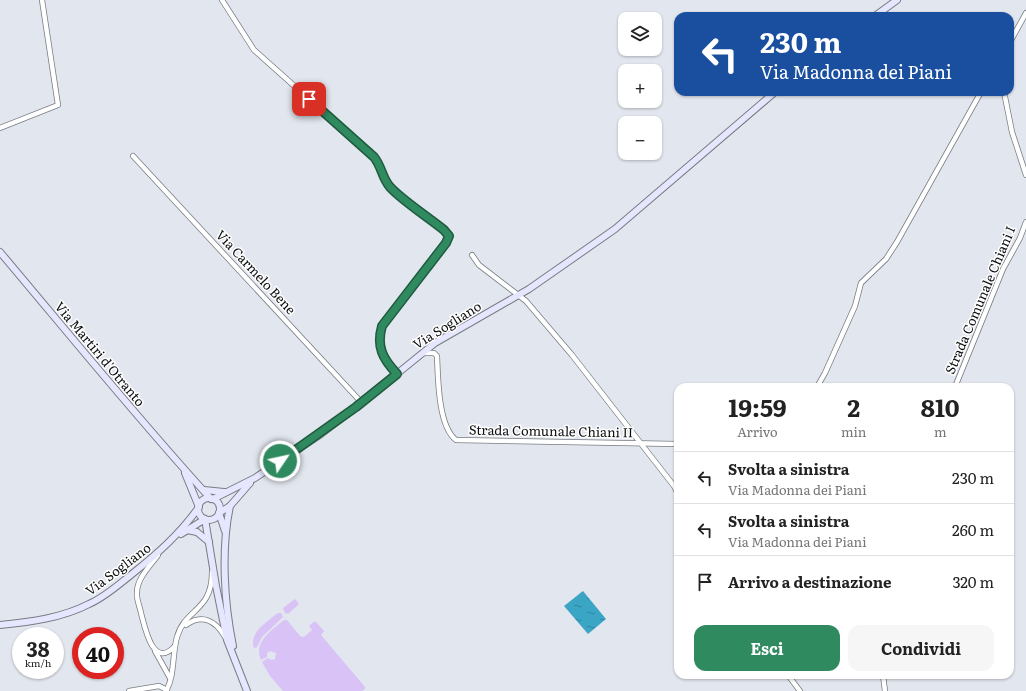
<!DOCTYPE html>
<html lang="it">
<head>
<meta charset="utf-8">
<style>
	:root { --surface:#fff; --page:#f6f6f6; --text:#222; --muted:#767676; --line:#e0e0e0; --accent:#2f8a60 }
	body { margin:0; font-family:Literata,serif; background:var(--page); color:var(--text); height:100vh; display:flex; flex-direction:column; font-size:15px; white-space:nowrap }
	* { box-sizing:border-box; margin:0 }
	p { font-size:13px; color:var(--muted) }
	.icon { flex:none; width:22px; height:22px; fill:none; stroke:currentColor; stroke-width:2; stroke-linecap:round; stroke-linejoin:round }
	.map { position:relative; flex:1; overflow:hidden }
	.panel { position:absolute; left:674px; top:383px; width:340px; height:296px; display:flex; flex-direction:column; background:var(--surface); border-radius:12px; box-shadow:0 1px 3px #0004 }
	.panel>* { flex:none }
	.hud { position:absolute; left:674px; top:12px; width:340px; height:84px; border-radius:12px; box-shadow:0 1px 3px #0004; background:#1a4fa0; color:#fff; overflow:hidden }
	.fabs { position:absolute; left:618px; top:12px; display:grid; gap:8px }
	.fabs a { display:grid; place-items:center; width:44px; height:44px; border-radius:8px; background:var(--surface); box-shadow:0 1px 3px #0004; font-size:20px }
	.speed { position:absolute; left:12px; top:627px; display:flex; gap:8px; font-size:20px; font-weight:700; text-align:center }
	.speed>* { display:grid; place-content:center; width:52px; height:52px; border-radius:50%; background:var(--surface); box-shadow:0 1px 3px #0004; line-height:1 }
	.speed small { font-size:10px; font-weight:400 }
	.speed .limit { border:6px solid #d22; background:#fff; color:#111 }
	.pin { position:absolute; display:grid; place-items:center; width:34px; height:34px; color:#fff; margin:-17px; border-radius:8px; box-shadow:0 2px 6px #0006 }
	.me { position:absolute; width:44px; margin:-22px; rotate:56deg; stroke-linejoin:round; filter:drop-shadow(0 0 3px #0008) }
	.turn { display:flex; align-items:center; gap:14px; height:84px; padding:0 20px; font-size:18px }
	.turn .icon { width:52px; height:52px; stroke-width:2.5 }
	.turn b { display:block; font-size:28px; line-height:34px }
	.eta { display:flex; justify-content:space-evenly; align-items:center; height:68px; text-align:center }
	.eta b { font-size:24px; font-weight:700; line-height:28px }
	.button { display:flex; gap:8px; margin-top:auto; padding:8px 20px }
	.button a { flex:1; height:46px; border-radius:12px; background:var(--accent); color:#fff; font-size:16px; font-weight:700; line-height:46px; text-align:center }
	.button a+a { background:var(--page); color:var(--text) }
	ul { padding:0; list-style:none }
	li { display:flex; align-items:center; gap:12px; height:52px; padding:0 20px; border-top:1px solid var(--line) }
	li div { flex:1 }
	li b { display:block; font-size:15px }
	li em { font-style:normal }
	.map>svg:first-child { display:block }
	.grass { fill:#d8c2f6 }
	.water { fill:url(#water-ripples) }
	.lines { fill:none; stroke-linecap:round; stroke-linejoin:round }
	.street-casing { stroke:#787c82; stroke-width:6 }
	.secondary-casing { stroke:#787c82; stroke-width:8 }
	.street { stroke:#fff; stroke-width:4.5 }
	.secondary { stroke:#e6e7fe; stroke-width:6 }
	.route-casing { stroke:#1f5a3e; stroke-width:10 }
	.route { stroke:#2f8a60; stroke-width:7 }
	.labels { text-anchor:middle; stroke-width:3; stroke-linejoin:round; paint-order:stroke }
	.street-label { font-size:13px; fill:#0d0e11; stroke:#fff }
</style>
</head>
<body>
<div class="map">
<svg width="1026" height="691" viewBox="0 0 1026 691">
	<defs>
		<pattern id="water-ripples" width="26" height="14" patternUnits="userSpaceOnUse"><rect width="26" height="14" fill="#3aa5c5"/><path d="M2 4q2-2 4 0t4 0M15 11q2-2 4 0t4 0" fill="none" stroke="#2f859f"/></pattern>
	</defs>
	<rect width="100%" height="100%" fill="#e2e6ee"/>
	<g class="grass">
		<path d="M295 599 299 604 288 614 285 613 283 608Z"/>
		<path d="M278 613H281L283 617 262 637 257 647 254 648C248 633 268 621 278 613Z"/>
		<path d="M284 620H287L300 636 304 637 312 630 309 626 315 621 324 631 321 635 365 687V689L362 691H283L270 676 262 662 268 658 271 660 275 659 276 653 270 651 267 653V657L261 660C253 642 272 630 284 620Z"/>
	</g>
	<path class="water" d="M583 591 606 619 588 634 564 606Z"/>
	<g class="lines">
		<defs>
			<g id="street">
				<path d="M222 0 254 50 374 157C382 167 382 178 390 187 403 201 428 217 444 230L449 236 446 243 382 326C376 347 383 359 397 374"/>
				<path d="M1010 42 1026 13"/>
				<path d="M1004 92 1012 132 1026 175"/>
				<path d="M0 128 58 105 42 0"/>
				<path d="M133 156 362 403"/>
				<path d="M472 255 479 265 526 301 572 355 674 486 678 494"/>
				<path d="M423 353H434L437 356C438 378 438 426 456 440L678 444"/>
				<path d="M817 387 825 373 855 306 861 283 886 259 897 242 981 92"/>
				<path d="M955 387 1003 269 1020 238 1026 222"/>
				<path d="M158 555C151 565 137 578 137 592 136 599 140 607 141 613 145 628 153 670 175 646"/>
				<path d="M186 625C202 613 216 621 225 637"/>
				<path d="M155 651 170 678"/>
				<path d="M788 675 800 691"/>
				<path d="M883 675 885 691"/>
				<path d="M129 691 159 686 167 690"/>
				<path d="M166 691C175 676 172 654 177 637 185 608 212 612 212 572"/>
			</g>
			<g id="secondary">
				<path d="M875 16 897 0"/>
				<path d="M0 252C70 335 138 419 211 499"/>
				<path d="M204 490 224 492"/>
				<circle cx="209" cy="509" r="11"/>
				<path d="M213 499 255 478 318 436 356 407 435 343 529 289 615 229 775 92"/>
				<path d="M230 506C221 549 224 602 233 646"/>
				<path d="M187 530 197 532 209 542"/>
				<path d="M225 531 219 513 230 506 250 483"/>
				<path d="M181 534 205 519 216 586 227 640 247 691"/>
				<path d="M0 625C30 622 62 618 89 604 105 597 118 585 132 574 157 554 180 534 199 507L185 473"/>
			</g>
		</defs>
		<use href="#street" class="street-casing"/>
		<use href="#secondary" class="secondary-casing"/>
		<use href="#street" class="street"/>
		<use href="#secondary" class="secondary"/>
	</g>
	<g class="lines">
		<defs>
			<path id="route" d="M280 461 356 407 397 374C383 359 376 347 382 326L446 243 449 236 444 230C428 217 403 201 390 187 382 178 382 167 374 157L309 99"/>
		</defs>
		<use href="#route" class="route-casing"/>
		<use href="#route" class="route"/>
	</g>
	<g class="labels">
		<g class="street-label">
			<text transform="translate(256 272) rotate(47)" y="5">Via Carmelo Bene</text>
			<text transform="translate(980 300) rotate(-67)" y="5">Strada Comunale Chiani I</text>
			<text transform="translate(447 325) rotate(-32)" y="5">Via Sogliano</text>
			<text transform="translate(100 354) rotate(50)" y="5">Via Martiri d'Otranto</text>
			<text transform="translate(551 431) rotate(1)" y="5">Strada Comunale Chiani II</text>
			<text transform="translate(118 569) rotate(-37)" y="5">Via Sogliano</text>
		</g>
	</g>
</svg>
<div class="fabs">
<a><svg class="icon" aria-label="layers" viewBox="0 0 24 24"><path d="M12 4l9 5-9 5-9-5zM3 14l9 5 9-5"/></svg></a>
<a>+</a>
<a>−</a>
</div>
<div class="speed"><div>38<small>km/h</small></div><div class="limit">40</div></div>
<div class="pin" style="left:309px;top:99px;background:#d93025"><svg class="icon" aria-label="arrive" viewBox="0 0 24 24"><path d="M6 21V4h12l-3 4 3 4H6"/></svg></div>
<svg class="me" style="left:280px;top:461px" viewBox="-20 -20 40 40"><circle r="17" fill="#2f8a60" stroke="#fff" stroke-width="3"/><path d="M0-11L8 9 0 5-8 9z" fill="#fff"/></svg>
<div class="hud">
<div class="turn"><svg class="icon" aria-label="left" viewBox="0 0 24 24"><path d="M17 20v-9H6M10 6l-5 5 5 5"/></svg><div><b>230 m</b>Via Madonna dei Piani</div></div>
</div>
<section class="panel">
<div class="eta">
<div><b>19:59</b><p>Arrivo</p></div>
<div><b>2</b><p>min</p></div>
<div><b>810</b><p>m</p></div>
</div>
<ul>
<li><svg class="icon" aria-label="left" viewBox="0 0 24 24"><path d="M17 20v-9H6M10 6l-5 5 5 5"/></svg><div><b>Svolta a sinistra</b><p>Via Madonna dei Piani</p></div><em>230 m</em></li>
<li><svg class="icon" aria-label="left" viewBox="0 0 24 24"><path d="M17 20v-9H6M10 6l-5 5 5 5"/></svg><div><b>Svolta a sinistra</b><p>Via Madonna dei Piani</p></div><em>260 m</em></li>
<li><svg class="icon" aria-label="arrive" viewBox="0 0 24 24"><path d="M6 21V4h12l-3 4 3 4H6"/></svg><div><b>Arrivo a destinazione</b></div><em>320 m</em></li>
</ul>
<div class="button"><a>Esci</a><a>Condividi</a></div>
</section>
</div>
</body>
</html>
